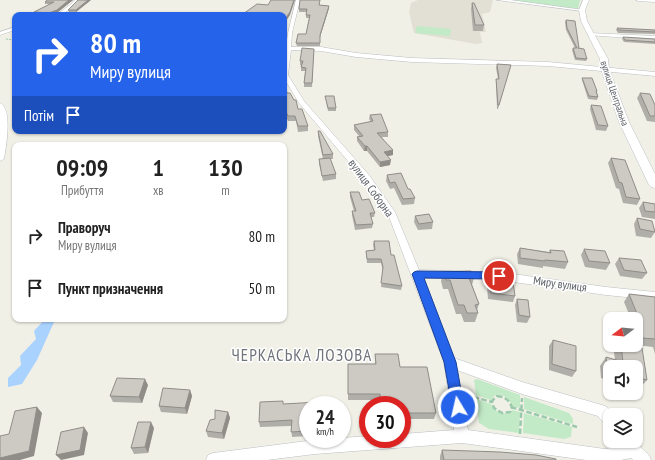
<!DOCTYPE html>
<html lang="uk">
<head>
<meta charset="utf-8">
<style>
	:root { --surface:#fff; --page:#f2f2f2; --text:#222; --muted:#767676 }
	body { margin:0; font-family:"PT Sans Narrow",sans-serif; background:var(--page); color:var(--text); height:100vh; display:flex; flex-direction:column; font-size:15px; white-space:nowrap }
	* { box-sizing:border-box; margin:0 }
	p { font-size:13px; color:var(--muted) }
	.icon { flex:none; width:22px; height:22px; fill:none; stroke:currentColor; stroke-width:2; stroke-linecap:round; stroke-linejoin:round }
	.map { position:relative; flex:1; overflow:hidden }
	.panel { position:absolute; left:12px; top:142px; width:275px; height:180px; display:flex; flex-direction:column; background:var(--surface); border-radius:8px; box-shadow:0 1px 3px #0004 }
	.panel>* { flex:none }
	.banner { position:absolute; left:12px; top:12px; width:275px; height:122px; border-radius:8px; box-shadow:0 1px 3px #0004; background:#2563eb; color:#fff; overflow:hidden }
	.needle { width:26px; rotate:254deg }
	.fabs { position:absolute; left:603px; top:312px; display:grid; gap:8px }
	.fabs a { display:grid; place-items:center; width:40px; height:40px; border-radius:8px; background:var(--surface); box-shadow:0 1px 3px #0004; font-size:20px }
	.speed { position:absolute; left:299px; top:396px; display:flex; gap:8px; font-size:20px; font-weight:700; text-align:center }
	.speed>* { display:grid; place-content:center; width:52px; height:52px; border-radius:50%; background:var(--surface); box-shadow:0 1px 3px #0004; line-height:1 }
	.speed small { font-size:10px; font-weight:400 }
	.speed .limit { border:6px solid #d22; background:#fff; color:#111 }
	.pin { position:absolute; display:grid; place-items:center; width:34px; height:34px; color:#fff; margin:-17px; border:2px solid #fff; border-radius:50%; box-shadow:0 1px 4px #0007 }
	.me { position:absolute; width:44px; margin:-22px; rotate:351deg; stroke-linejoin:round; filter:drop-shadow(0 0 3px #0008) }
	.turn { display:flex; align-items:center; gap:14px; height:84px; padding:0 12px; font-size:18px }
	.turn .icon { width:52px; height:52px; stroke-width:2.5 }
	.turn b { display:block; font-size:28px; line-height:34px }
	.then { display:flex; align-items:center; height:38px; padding:0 12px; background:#0003; gap:8px; font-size:15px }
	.eta { display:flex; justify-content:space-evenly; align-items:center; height:68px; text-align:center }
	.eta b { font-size:24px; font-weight:700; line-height:28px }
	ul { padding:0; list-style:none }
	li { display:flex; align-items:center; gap:12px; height:52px; padding:0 12px }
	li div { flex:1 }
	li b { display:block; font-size:15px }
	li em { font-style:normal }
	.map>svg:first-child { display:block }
	.education { fill:#e2dfd5 }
	.green { fill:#c2eac6 }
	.water { fill:#aad2ff }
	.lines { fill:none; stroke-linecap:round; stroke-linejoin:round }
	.street-casing { stroke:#bbbec3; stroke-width:1 }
	.secondary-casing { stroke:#bcbfc5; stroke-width:1 }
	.path-far1 { stroke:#9ac9ab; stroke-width:1; stroke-dasharray:2 1; stroke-linecap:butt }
	.path { stroke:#9ac9ab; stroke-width:2.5; stroke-dasharray:5.5 2.5; stroke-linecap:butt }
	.street { fill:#fff; fill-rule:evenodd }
	.secondary { fill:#fff; fill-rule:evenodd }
	.wall { fill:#b0aea9 }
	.shaded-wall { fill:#908d89 }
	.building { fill:#cdcac4; stroke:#908d89 }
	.route { fill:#2563eb; stroke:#184099 }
	.labels { text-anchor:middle; stroke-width:3; stroke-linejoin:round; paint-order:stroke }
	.far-street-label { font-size:10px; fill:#5e6268; stroke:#fff }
	.street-label { font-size:12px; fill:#5e6268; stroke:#fff }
	.near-quarter-label { font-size:17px; letter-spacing:1px; fill:#6f747a; stroke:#fff }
</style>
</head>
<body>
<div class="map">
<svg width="655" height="460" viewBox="0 0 655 460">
	<rect width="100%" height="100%" fill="#f1f0e7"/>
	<path class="education" d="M418 0H493L490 12 482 14 486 32H480L482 43 476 44 414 33 409 12 411 3Z"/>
	<g class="green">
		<path d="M502 0H580L578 9Z"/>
		<path d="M417 26 451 29 450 36 415 33Z"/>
		<path d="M477 379 520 395V408L512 406C510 398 503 394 495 395L491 400 476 395 474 380Z"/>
		<path d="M524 397 569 413 573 419V424L524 409Z"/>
		<path d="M476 399 491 404C494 411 501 415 509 413L512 410 520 412 519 433 489 429 479 423Z"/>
		<path d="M524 413 572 427 571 437 564 439 523 433Z"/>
	</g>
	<path class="water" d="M45 319H58L54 322 37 360 22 384 8 387V378L21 365 20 356 36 339 34 331Z"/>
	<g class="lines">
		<defs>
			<g id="street">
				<path d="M75 0H79C73 7 65 15 56 15L70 5Z"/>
				<path d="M296 0H300L292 33 291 47H321L356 53 412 58 548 62 655 72V76L548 66 412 62 356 57 321 51 291 50 288 75 304 101 369 175 395 212 419 270 499 272 606 287 655 292V300L606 295 499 280 422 278 454 358 522 382 602 405 607 407 613 415H610V427L605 425 598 416 522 394 457 370 468 430 605 449 621 446 618 441H634L649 455 651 460H633L631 458 621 460H586L462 443 315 454 267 460H206L208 455 213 453 315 440 368 436V439H402V434L454 430 444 362 388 214 363 179 299 103 284 78V60L288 33Z"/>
				<path d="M497 0H510L584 10 582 11Z"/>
				<path d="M636 0H655V2L638 1Z"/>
				<path d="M15 27V30L0 35V32Z"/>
				<path d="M590 33 655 36V40L588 35V34Z"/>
				<path d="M0 103C13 109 6 147 4 159L0 161Z"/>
			</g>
			<path id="secondary" d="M583 0H589L585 10 587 21 608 59 609 69 629 122 655 174V188L651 187 649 185 619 122 601 69 600 59 581 21 579 10Z"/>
		</defs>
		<use href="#street" class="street-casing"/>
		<use href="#secondary" class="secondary-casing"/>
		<path class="path-far1" d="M6 39 15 40"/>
		<g class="path">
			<path d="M466 395 492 402"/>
			<path d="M497 396C505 397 510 400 512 408L510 412 502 413 494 408 492 401Z"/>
			<path d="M511 407 577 427"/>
			<path d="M520 434 522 398"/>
		</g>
		<use href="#street" class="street"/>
		<use href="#secondary" class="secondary"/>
	</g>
	<g class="wall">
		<path d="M47 0H73L58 12 51 15H35L34 12 50 4H45V2Z"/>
		<path d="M91 0 76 12H69L68 10Z"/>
		<path d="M472 3 484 25 483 31H473L471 9Z"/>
		<path d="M320 5 329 6V8L320 37V46H297L296 43 306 34 309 18H306V12H299V9Z"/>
		<path d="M243 14 290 15H243Z"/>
		<path d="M566 20 579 48 587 59 586 61 575 60 572 50 573 48H575L566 30 565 22Z"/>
		<path d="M617 28 655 30V34L618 33 616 30Z"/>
		<path d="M623 37 655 39V44L624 42 622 39Z"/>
		<path d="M314 49 312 87H304V83L305 71H301V67L302 65H300V61Z"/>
		<path d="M497 64 511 65 498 109H497L496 82V79H498L496 68Z"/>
		<path d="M582 78 597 91V93L598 97 597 100 588 99 582 80Z"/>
		<path d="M284 87 287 93 298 109 308 126V131L298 132 296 121H288L284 112Z"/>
		<path d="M640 93 655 105V122L647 121 637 98Z"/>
		<path d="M325 96 336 108V111H328Z"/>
		<path d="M591 105 608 126 606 131 596 130 590 109Z"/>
		<path d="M370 115 388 132V137H382L393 155 387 156 390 165 380 167 367 151H364L357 141V137L359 136 354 130V125L371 122 369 119Z"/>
		<path d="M318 131 333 154V159H330L336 174V179L323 181 319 164V159H323L318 136Z"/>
		<path d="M611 158 640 199 637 205 623 203 619 189 616 188 608 163Z"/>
		<path d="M387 175 408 189 415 198 414 204 402 205 394 188 390 189 386 181Z"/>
		<path d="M350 192 362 200 375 213 374 217H371L373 224 372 228 355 230 352 215V211H354L350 197Z"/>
		<path d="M643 202 655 204V219L642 217 639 208Z"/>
		<path d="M415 216 433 222 432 229 418 230 414 222Z"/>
		<path d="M637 218 655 232 651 238 636 236 634 224Z"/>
		<path d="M374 241 391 255 402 286 401 290 381 287 383 271 381 263H367L366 251 374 250 373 245Z"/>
		<path d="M520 248 549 252 550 250 568 262 565 269 543 266V268L518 264 517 254Z"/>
		<path d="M584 249 610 263 606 270 585 267 581 255Z"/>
		<path d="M619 258 647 273 642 279 620 276 615 264Z"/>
		<path d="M443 272 474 278 472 285 479 304 477 310 478 313 475 322H464L461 314H456L448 289H443L441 281Z"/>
		<path d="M489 280 515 296 513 302 488 299 487 286Z"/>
		<path d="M629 294 655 297V354L653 347 636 345V319H631L624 302Z"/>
		<path d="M517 299 530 317 527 323 517 322 515 305Z"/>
		<path d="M553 340 576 371 572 377 549 370V346Z"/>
		<path d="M619 345H630L647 380 639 389 636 388V367H610V381L601 378 600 366 606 357 615 360 614 352Z"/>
		<path d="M375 354 400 367 436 413 434 419H402V405H379V400H348V364H375Z"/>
		<path d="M148 385 142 403 113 402 110 396Z"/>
		<path d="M190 390 192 396 187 414 161 412 159 406Z"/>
		<path d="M284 404 308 405V436L292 437 291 426 260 427 259 422Z"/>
		<path d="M228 412 230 418 224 439 208 437 206 431 215 419Z"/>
		<path d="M154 428 148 453 134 454 131 448Z"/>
		<path d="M442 450 556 460H440V456Z"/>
	</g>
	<g class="shaded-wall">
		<path d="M69 0H73L58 12 51 15H50L49 13Z"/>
		<path d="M88 0H91L76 12V10Z"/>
		<path d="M294 0H295L290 15 284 24V21Z"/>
		<path d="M329 6V8L320 37V46V35Z"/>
		<path d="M365 146H367V151H364Z"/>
		<path d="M393 150V155L384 157V152Z"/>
		<path d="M391 160 390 165 380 167V162Z"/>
		<path d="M145 379 148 385 142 403 139 397Z"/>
		<path d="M190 390 192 396 187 414 185 408Z"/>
		<path d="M37 407 42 413 34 456 20 460H0V458Z"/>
		<path d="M228 412 230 418 224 439 222 433Z"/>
		<path d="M151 422 154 428 148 453 145 447Z"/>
		<path d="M84 427 88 433 84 455 61 460 56 455Z"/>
	</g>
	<g class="building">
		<path d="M47 0H69L57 10 49 13 34 12 54 2H45Z"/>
		<path d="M78 0H88L76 10H68Z"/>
		<path d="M271 0H294L290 12 284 21V15H255L243 14 257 4 268 5Z"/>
		<path d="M300 0H320L319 5 329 6 320 35V43H296L298 34H306L310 15H306L307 9H299Z"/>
		<path d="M472 3H474L484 25H475Z"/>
		<path d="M566 20 575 21 579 48H578L584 49 587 59 576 58 573 48H577L567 28Z"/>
		<path d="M617 28 655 30V32L619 30Z"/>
		<path d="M623 37 655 39V42L625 40Z"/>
		<path d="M302 48 314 49 312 83H304L306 68 301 67 303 61H300Z"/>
		<path d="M497 64 511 65 499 105H498L496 79H499Z"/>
		<path d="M582 78H592L597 91H596L598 97 589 96Z"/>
		<path d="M285 86 287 93H290L294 100H296L298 109H302L308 126H298L295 116H288L284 108V87Z"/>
		<path d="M640 93 650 94 655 105V116H650Z"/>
		<path d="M325 96H334L336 108H328Z"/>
		<path d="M591 105 601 106 608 126 598 125Z"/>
		<path d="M381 114 388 132 377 133 393 150 384 152 391 160 380 162 367 146H365L357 137 363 136 354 125 373 121 370 115Z"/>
		<path d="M318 131H320L333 154 323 155Z"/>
		<path d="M330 158 336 174 322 176 319 159Z"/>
		<path d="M611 158 625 160 640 199 626 197 622 183 619 182Z"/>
		<path d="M401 173 408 189H410L415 198 403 199 395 182 390 183 387 175Z"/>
		<path d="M350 192H359L362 200 369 199 375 213H370L373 224 356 225 352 211H356Z"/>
		<path d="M643 202 655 204V212L645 211Z"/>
		<path d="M429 214 433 222 419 224 415 216Z"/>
		<path d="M637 218 652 221 655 232 640 229Z"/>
		<path d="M374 241H389L391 255H394L402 286 381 283 383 267 381 259H367L366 251 375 250Z"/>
		<path d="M520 248 551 253 550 250 564 251 568 262 545 260V261L520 258Z"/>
		<path d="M584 249 605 251 610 263 589 261Z"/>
		<path d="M619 258 641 260 647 273 624 270Z"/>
		<path d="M471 271 474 278H469L479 304 475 305 478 313H467L464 305H458L450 280H446L443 272Z"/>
		<path d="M489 280 513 282 515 296 491 293Z"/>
		<path d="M629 294 655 297V339L642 338 636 323V320L640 321Z"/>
		<path d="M517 299 528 300 530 317 519 315Z"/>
		<path d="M553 340 576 346V371L552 364Z"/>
		<path d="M621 345H630L642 348 647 380 636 377V367H610V370L607 369 606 357 623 362Z"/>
		<path d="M375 354H398L400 367H427L436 413H402V405H381L380 394H348V364H376Z"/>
		<path d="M117 378 145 379 139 397 110 396Z"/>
		<path d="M163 388 190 390 185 408 159 406Z"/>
		<path d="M283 401V404L337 401V405H308V431L291 432 292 420 259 422 260 402Z"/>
		<path d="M37 407 29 451 0 458V436L9 434 15 411Z"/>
		<path d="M215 410 228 412 222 433 206 431 210 420 215 419Z"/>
		<path d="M138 422H151L145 447 131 448Z"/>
		<path d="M84 427 80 450 56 455 61 432Z"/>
		<path d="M442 450 500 452 536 455 556 459V460H444Z"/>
	</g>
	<path class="route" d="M417 271 499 272 503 273 504 276 503 278 499 279 424 278 456 362 464 407 463 412 458 413 453 412 452 407 444 362 412 274 414 272Z"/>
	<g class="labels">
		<g class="far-street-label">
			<text transform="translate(615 93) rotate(71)" y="4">вулиця Центральна</text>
		</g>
		<g class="street-label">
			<text transform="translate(371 188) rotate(54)" y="4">вулиця Соборна</text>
			<text transform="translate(560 284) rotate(8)" y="4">Миру вулиця</text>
		</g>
		<g class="near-quarter-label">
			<text x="302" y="361">ЧЕРКАСЬКА ЛОЗОВА</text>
		</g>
	</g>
</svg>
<div class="fabs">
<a><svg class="needle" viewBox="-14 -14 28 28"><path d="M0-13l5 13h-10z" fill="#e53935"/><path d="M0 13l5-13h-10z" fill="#767676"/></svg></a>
<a><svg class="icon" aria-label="sound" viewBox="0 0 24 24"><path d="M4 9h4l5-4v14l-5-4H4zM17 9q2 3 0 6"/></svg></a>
<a><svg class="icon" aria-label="layers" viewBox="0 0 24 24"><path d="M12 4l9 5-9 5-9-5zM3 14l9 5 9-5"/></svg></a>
</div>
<div class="speed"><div>24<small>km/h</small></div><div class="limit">30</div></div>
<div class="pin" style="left:499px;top:276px;background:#d93025"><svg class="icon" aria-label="arrive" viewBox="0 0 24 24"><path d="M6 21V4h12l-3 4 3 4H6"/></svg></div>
<svg class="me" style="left:458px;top:407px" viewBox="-20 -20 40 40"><circle r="17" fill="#2563eb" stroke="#fff" stroke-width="3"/><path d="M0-11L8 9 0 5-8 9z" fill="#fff"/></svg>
<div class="banner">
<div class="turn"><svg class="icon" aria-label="right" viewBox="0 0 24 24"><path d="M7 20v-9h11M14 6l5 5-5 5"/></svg><div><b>80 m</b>Миру вулиця</div></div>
<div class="then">Потім<svg class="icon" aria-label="arrive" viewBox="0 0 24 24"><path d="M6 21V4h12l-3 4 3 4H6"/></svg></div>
</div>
<section class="panel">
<div class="eta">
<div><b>09:09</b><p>Прибуття</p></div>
<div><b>1</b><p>хв</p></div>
<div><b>130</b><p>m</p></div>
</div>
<ul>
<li><svg class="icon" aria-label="right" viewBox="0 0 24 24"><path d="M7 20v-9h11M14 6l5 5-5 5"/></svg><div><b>Праворуч</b><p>Миру вулиця</p></div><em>80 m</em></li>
<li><svg class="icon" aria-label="arrive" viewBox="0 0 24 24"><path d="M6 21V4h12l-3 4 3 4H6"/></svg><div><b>Пункт призначення</b></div><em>50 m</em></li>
</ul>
</section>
</div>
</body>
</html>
